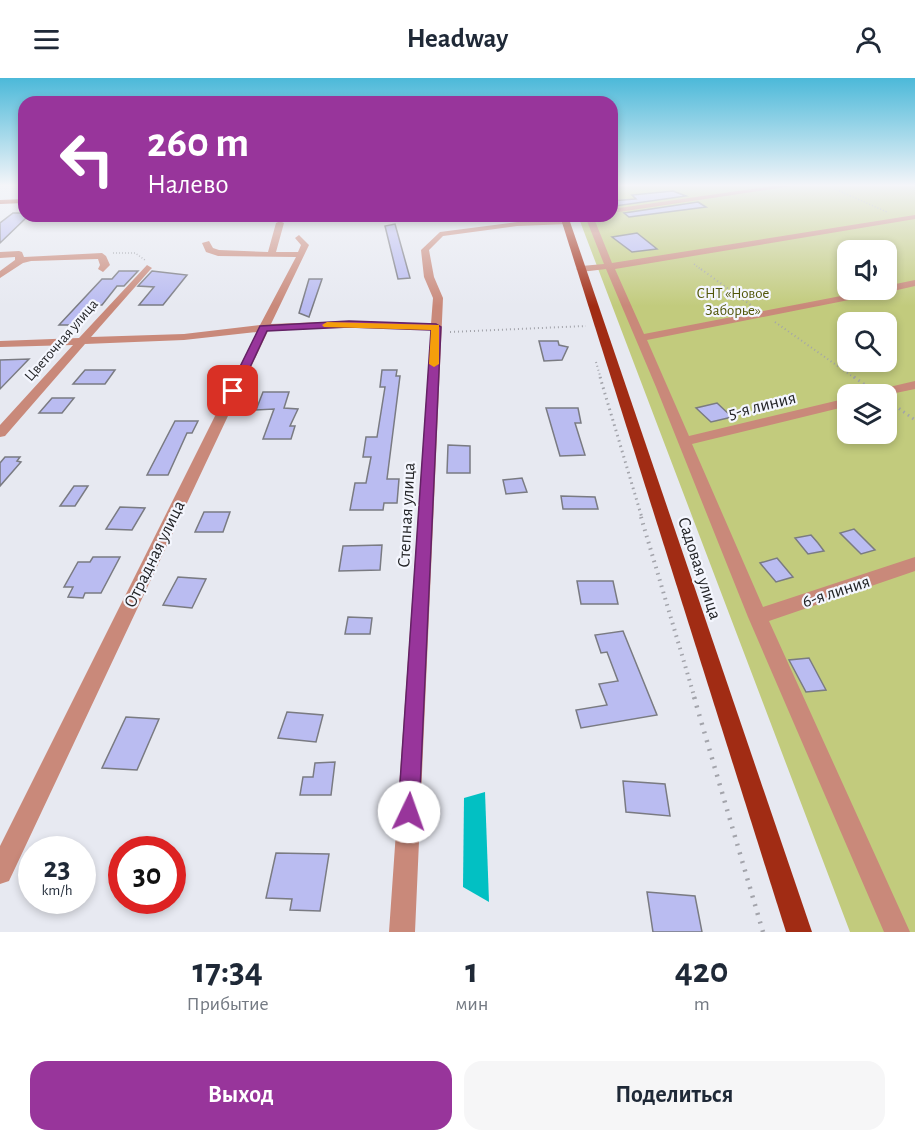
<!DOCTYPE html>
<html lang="ru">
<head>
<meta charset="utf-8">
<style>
	:root { --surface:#fff; --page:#f6f6f7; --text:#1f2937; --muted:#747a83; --accent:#98359b }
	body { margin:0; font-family:"Alegreya Sans",sans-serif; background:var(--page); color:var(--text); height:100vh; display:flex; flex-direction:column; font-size:22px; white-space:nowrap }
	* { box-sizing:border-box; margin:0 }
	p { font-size:20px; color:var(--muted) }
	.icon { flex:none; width:33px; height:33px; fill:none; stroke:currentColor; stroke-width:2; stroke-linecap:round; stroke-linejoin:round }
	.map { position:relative; height:854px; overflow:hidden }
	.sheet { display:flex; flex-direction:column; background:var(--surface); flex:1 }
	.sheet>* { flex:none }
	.hud { position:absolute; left:18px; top:18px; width:600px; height:126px; border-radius:18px; box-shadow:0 3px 9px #0003; background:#98359b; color:#fff; overflow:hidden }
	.tools { position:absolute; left:837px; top:162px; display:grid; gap:12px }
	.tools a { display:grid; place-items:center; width:60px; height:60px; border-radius:12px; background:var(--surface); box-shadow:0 3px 9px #0003; font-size:30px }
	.speed { position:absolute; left:18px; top:758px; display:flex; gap:12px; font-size:30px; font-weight:700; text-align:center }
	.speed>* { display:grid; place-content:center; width:78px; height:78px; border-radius:50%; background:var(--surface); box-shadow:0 3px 9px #0003; line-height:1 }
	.speed small { font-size:15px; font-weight:400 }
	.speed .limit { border:9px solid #d22; background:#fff; color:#111 }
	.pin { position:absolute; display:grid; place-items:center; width:51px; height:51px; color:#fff; margin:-26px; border-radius:12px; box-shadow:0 3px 9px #0006 }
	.me { position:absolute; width:66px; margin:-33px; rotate:3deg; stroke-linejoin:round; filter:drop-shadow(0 0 4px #0008) }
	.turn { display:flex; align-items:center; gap:21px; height:126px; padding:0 30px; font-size:27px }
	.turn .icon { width:78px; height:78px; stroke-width:2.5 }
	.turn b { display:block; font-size:42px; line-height:51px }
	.eta { display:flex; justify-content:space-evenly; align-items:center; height:102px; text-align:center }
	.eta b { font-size:36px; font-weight:600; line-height:42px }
	.cta { display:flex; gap:12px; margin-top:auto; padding:12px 30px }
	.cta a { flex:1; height:69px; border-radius:18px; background:var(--accent); color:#fff; font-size:24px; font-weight:600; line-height:69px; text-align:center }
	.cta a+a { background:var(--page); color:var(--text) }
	header { display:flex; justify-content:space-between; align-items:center; height:78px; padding:0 30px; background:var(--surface); font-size:27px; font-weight:600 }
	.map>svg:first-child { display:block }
	.green { fill:#c2cb7d; fill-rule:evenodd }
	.water { fill:#02c0c3 }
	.building { fill:#babcf1; stroke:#7a7b82; stroke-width:1.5 }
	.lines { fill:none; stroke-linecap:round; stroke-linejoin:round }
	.path-far4 { stroke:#a3a4ab; stroke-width:1.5; stroke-dasharray:1 2; stroke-linecap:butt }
	.path-far3 { stroke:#a3a4ab; stroke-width:2; stroke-dasharray:1 3; stroke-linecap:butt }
	.path-far2 { stroke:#a3a4ab; stroke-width:3; stroke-dasharray:1.5 4; stroke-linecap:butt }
	.path-far1 { stroke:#a3a4ab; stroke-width:4; stroke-dasharray:1.5 5; stroke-linecap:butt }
	.path { stroke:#a3a4ab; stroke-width:4.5; stroke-dasharray:2 7; stroke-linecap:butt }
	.minor { fill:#c9897a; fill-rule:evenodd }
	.major { fill:#a12c14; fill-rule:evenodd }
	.route { fill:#98359b; stroke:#632265; stroke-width:1.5 }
	.slow { fill:#f59e0b }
	.labels { text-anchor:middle; stroke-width:4.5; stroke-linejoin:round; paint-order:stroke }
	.far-park-label { font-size:15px; fill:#505508; stroke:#f4f6fe }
	.far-street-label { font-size:15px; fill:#232427; stroke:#f4f6fe }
	.street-label { font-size:18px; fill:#232427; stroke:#f4f6fe }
</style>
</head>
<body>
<header><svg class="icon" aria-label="menu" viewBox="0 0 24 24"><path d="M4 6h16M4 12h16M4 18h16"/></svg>Headway<svg class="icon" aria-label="person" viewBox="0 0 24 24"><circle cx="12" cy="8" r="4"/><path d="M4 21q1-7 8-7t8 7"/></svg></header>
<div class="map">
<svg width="915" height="854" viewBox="0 0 915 854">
	<rect width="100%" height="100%" fill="#e7e9f1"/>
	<path class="green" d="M612 108H915V854H850L578 138H612ZM848 172H886V212H848ZM848 244H886V284H848ZM848 316H886V356H848Z"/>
	<path class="water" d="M485 714 489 824 463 809 464 720Z"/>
	<g class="building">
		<path d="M673 113 686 118 615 128 612 126V123L636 121 632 117Z"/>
		<path d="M698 124 706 129 629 139 624 135Z"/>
		<path d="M13 135H24V138H28L0 165V145Z"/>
		<path d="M395 146 410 200 398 201 385 148Z"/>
		<path d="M637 155 657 171 632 174 612 159Z"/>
		<path d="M119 193H138L124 208H117L102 227H93L76 247H59L102 201H112Z"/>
		<path d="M152 193 187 197 163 227H139L154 209 138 208Z"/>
		<path d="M309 201H322L309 239 299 235Z"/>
		<path d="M539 263H558L559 267 568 269 562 282 544 283Z"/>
		<path d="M29 281 0 311V282Z"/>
		<path d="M85 292H115L105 306H73Z"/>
		<path d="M382 292H397L396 298H400L387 401H399L397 425H384L383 432H350L355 405H366L371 379H363L366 359H377L385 309H380Z"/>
		<path d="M263 314H289L284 330 298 331 290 348H295L291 361H263L274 331 256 332Z"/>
		<path d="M52 320H74L62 335H39Z"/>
		<path d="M717 325 732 339 711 344 696 330Z"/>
		<path d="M546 330H578L581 345H575L585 377 560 378Z"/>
		<path d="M175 343H198L192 355H187L168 397H147Z"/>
		<path d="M448 367 470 368V395H447Z"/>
		<path d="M5 379H20L17 383 21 384 0 408V385Z"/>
		<path d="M522 400 527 414 506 416 503 402Z"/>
		<path d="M74 408H88L75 428H60Z"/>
		<path d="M561 418 595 419 598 431H563Z"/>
		<path d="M120 429 145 430 132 452 106 451Z"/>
		<path d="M204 434H230L223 454H195Z"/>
		<path d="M854 451 875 472 861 476 840 455Z"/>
		<path d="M811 457 818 465 824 473 808 476 795 460Z"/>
		<path d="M382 467 380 492 339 493 343 468Z"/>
		<path d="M93 479H120L101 515H85L83 520 68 519 73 509H64L78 484H90Z"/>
		<path d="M777 480 793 499 776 504 760 485Z"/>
		<path d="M178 499 206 501 192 530 163 527Z"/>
		<path d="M577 503H613L618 526H581Z"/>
		<path d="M348 539 372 540 370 556H345Z"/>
		<path d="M623 553 657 637 581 650 576 632 607 627 599 606 618 603 607 574 601 575 595 557Z"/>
		<path d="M809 580 826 612 806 614 789 582Z"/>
		<path d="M287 634 323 637 316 664 278 660Z"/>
		<path d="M126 639 159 641 137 692 102 690Z"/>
		<path d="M335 684 331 717H300L303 699H313L315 685Z"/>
		<path d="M623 703 665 706 670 738 626 734Z"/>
		<path d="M276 775 329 776 320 833 290 832 292 821 266 820Z"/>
		<path d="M647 814 695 818 702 854H653Z"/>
	</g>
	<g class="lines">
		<g class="path-far4">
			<path d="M828 108 887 134"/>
			<path d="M113 175H135L145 182"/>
			<path d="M694 186 703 193"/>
		</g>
		<g class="path-far3">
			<path d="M701 191 752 228"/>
			<path d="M775 244 856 301"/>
			<path d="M450 254 586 248"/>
			<path d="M596 284 601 301"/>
		</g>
		<g class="path-far2">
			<path d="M600 299 642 440"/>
			<path d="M854 299 868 309"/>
			<path d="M890 324 915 342"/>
		</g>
		<path class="path-far1" d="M641 439 695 621"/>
		<path class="path" d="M694 619 763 854"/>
		<g class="minor">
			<path d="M772 108H793L612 135V131Z"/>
			<path d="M915 137V141L615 191 644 256 872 212H886V208L915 202V208L884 215 647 262 689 358 848 320V328L692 366 763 529 915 479V493L769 543 910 854H884L748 539 656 309 606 191 581 194 576 191 581 188 604 186 585 138H593L612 185Z"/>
			<path d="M155 138H163L158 141Z"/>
			<path d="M566 142 570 144 569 146 517 148 443 158 429 172 434 199 443 220 415 854H389L431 252 349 249 268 253 9 803 0 806V768L257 254 184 262 85 266 5 358 0 359V347L73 267 0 269V263L79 260 147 187 152 190 150 192 91 259 184 256 260 247 296 179 218 178 206 174 202 165 209 163 213 170 219 172 268 174 276 145 280 143 284 145 276 174H298L301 167 295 160 299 157 309 167 271 246 349 243 431 246 433 220 424 199 421 172 440 154 517 144Z"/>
			<path d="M19 173 22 174 24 179 102 175 106 178 110 187 103 194 98 191 100 187 98 181 31 183 23 185 0 200V193L15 182V179L0 180V174Z"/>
			<path d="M915 303V311L886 317 870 316 872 313Z"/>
		</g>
		<g class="major">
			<path d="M24 121V125L0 126V122Z"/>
			<path d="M560 138H568L812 854H786Z"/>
		</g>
	</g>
	<linearGradient id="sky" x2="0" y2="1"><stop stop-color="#4cb9d9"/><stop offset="0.47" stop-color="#f4f5f9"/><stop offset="1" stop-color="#f4f5f9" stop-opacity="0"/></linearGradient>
	<rect width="915" height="228" fill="url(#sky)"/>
	<path class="route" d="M349 243 436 246 441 249 419 734 416 742 409 745 401 742 398 734 431 252 349 249 267 253 239 313 233 316 228 313 260 248Z"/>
	<path class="slow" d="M327 244 439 247V286L434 289 429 286 431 252 324 249 322 247Z"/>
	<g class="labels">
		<g class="far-park-label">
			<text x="733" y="220">СНТ «Новое<tspan x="733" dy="17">Заборье»</tspan></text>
		</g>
		<g class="far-street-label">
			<text transform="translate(61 262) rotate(-49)" y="5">Цветочная улица</text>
		</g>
		<g class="street-label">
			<text transform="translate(762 327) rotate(-14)" y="6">5-я линия</text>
			<text transform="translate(406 437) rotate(-87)" y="6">Степная улица</text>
			<text transform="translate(154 476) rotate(-64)" y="6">Отрадная улица</text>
			<text transform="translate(700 490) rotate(72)" y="6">Садовая улица</text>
			<text transform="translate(836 513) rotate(-18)" y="6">6-я линия</text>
		</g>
	</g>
</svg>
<div class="tools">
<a><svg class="icon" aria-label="sound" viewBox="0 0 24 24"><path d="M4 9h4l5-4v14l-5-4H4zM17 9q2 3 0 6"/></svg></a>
<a><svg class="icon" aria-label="search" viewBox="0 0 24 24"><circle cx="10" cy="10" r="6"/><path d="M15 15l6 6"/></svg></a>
<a><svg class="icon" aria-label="layers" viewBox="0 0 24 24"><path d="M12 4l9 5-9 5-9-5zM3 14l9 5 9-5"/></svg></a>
</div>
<div class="speed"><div>23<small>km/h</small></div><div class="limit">30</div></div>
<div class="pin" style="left:233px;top:313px;background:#d93025"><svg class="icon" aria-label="arrive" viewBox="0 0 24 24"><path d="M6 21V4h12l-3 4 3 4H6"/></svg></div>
<svg class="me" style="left:409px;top:734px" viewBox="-20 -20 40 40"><circle r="19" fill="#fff"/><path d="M0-13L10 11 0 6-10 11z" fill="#98359b"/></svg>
<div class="hud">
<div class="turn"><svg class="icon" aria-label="left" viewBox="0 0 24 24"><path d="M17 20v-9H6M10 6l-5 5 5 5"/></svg><div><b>260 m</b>Налево</div></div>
</div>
</div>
<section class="sheet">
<div class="eta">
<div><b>17:34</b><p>Прибытие</p></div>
<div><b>1</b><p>мин</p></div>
<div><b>420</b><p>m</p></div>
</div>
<div class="cta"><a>Выход</a><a>Поделиться</a></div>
</section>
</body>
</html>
